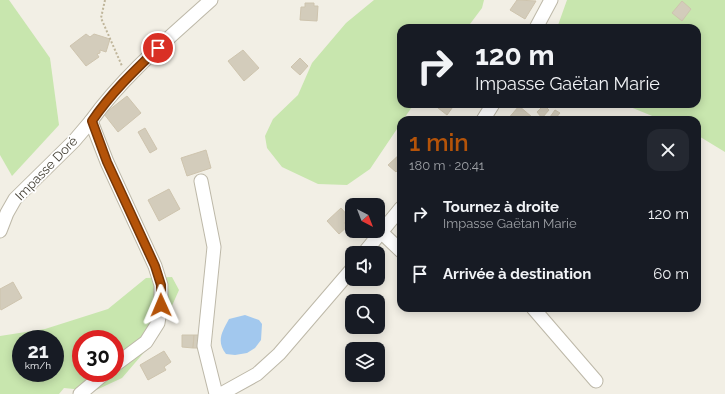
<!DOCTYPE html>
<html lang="fr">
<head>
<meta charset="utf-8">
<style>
	:root { --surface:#171b24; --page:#242831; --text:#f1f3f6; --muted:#9ea1a6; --accent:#b45309 }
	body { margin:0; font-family:Raleway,sans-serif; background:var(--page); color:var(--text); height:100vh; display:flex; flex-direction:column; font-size:15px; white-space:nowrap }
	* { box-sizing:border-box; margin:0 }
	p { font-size:13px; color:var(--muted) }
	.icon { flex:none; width:22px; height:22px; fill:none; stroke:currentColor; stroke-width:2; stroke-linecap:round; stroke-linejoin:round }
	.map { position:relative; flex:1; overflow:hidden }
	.panel { position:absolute; left:397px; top:116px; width:304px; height:196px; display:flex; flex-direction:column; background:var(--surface); border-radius:12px; box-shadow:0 2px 10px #0003 }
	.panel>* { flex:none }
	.banner { position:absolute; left:397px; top:24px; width:304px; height:84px; border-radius:12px; box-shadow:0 2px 10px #0003; background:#171b24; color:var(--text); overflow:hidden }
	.needle { width:26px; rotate:138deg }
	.tools { position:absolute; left:345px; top:198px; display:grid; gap:8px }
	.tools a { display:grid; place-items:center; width:40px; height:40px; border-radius:8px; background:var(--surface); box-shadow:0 2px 10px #0003; font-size:20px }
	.speed { position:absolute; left:12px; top:330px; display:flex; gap:8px; font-size:20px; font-weight:700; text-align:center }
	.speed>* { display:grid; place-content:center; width:52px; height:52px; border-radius:50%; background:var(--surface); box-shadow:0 2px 10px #0003; line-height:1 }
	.speed small { font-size:10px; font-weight:400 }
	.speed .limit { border:6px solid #d22; background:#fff; color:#111 }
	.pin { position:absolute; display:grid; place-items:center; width:34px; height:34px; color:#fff; margin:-17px; border:2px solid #fff; border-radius:50%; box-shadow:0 1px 4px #0007 }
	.me { position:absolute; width:44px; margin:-22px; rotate:359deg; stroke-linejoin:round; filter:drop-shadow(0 0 3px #0008) }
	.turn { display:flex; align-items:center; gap:14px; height:84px; padding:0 12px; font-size:18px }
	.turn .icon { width:52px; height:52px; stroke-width:2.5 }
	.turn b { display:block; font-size:28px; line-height:34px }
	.round { display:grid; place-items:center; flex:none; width:42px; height:42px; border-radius:12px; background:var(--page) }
	.summary { display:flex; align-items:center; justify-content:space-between; height:68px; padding:0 12px }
	h1 { font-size:24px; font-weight:600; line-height:30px; color:var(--accent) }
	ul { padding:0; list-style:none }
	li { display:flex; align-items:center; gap:12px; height:60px; padding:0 12px }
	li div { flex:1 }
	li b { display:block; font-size:15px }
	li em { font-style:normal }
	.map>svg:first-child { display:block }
	.green { fill:#c8e6ae; fill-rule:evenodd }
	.water { fill:#a2c8ee }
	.building { fill:#d3ccbb; stroke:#cec4ae }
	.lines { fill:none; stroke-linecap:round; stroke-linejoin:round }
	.minor-casing { stroke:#bdb8a8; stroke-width:15 }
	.path { stroke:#bfb59a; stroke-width:2; stroke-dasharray:2 2; stroke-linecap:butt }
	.minor { stroke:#fff; stroke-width:13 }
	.route-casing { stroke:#753606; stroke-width:10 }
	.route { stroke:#b45309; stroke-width:7 }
	.labels { text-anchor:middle; stroke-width:3.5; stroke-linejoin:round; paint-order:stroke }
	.street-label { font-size:13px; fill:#444035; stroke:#fff }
</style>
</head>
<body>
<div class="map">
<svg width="725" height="394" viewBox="0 0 725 394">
	<rect width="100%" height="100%" fill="#f2efe5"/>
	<g class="green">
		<path d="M0 0H9L50 58 59 125 12 176 0 155Z"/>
		<path d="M374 0H484L482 8 467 28H401V104H414L403 120H401V123L370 169 347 185 318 184 282 167 267 148 265 136 273 119 298 95 312 63 346 23Z"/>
		<path d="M567 0H725V152L697 135V120H662L623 104H697V28H557Z"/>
		<path d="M172 277 179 290 159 335 122 378 94 391 64 388 59 394H0V336L45 329 108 309 146 278ZM21 339H55V373H21ZM81 339H115V373H81Z"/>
	</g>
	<path class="water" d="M245 315 259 320 262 324 261 340 255 348 247 353 235 355 226 354C216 341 222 332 229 319Z"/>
	<g class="building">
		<path d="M517 0 536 1 525 19 510 10Z"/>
		<path d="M682 1 691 9 682 21 672 13Z"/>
		<path d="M305 3H314V6H318L317 21 300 20 301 7H305Z"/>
		<path d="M86 34 90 37 94 34 110 39 106 52 100 50V53L97 54 99 57 86 66 70 46Z"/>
		<path d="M243 50 259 68 244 81 228 61Z"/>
		<path d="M300 58 308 66 300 75 291 67Z"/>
		<path d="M127 96 141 113 118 132 104 114Z"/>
		<path d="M433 104H455L447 115Z"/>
		<path d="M544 105 549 110 542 118 537 112Z"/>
		<path d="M519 106 532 117 530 120H507Z"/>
		<path d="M555 110 560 113 554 120 550 117Z"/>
		<path d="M145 128 157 149 150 153 138 132Z"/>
		<path d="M206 150 211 168 187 176 181 158Z"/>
		<path d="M401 153V167L396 172 388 165Z"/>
		<path d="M169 189 180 209 159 221 148 200Z"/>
		<path d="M341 208 350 218 344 223 348 226 339 234 327 221Z"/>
		<path d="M13 282 22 298 1 310 0 308V289Z"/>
		<path d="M182 335H194L193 348 182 347Z"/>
		<path d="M194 335H199L198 348H193Z"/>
		<path d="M164 351 171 362 164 367 166 370 148 380 140 365Z"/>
	</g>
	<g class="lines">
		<defs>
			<g id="minor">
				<path d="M536 28 551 0"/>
				<path d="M483 120 493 104"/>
				<path d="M91 121C125 74 169 38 211 0"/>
				<path d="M201 181 214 247 204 346 216 394"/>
				<path d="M0 231 7 213 15 199 74 141 91 121 107 162 155 266 161 285V305L158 323 146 342 115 365"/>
				<path d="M381 232 401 251"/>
				<path d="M364 253 401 208"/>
				<path d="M533 308 596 381"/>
				<path d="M80 394 105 373"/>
				<path d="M221 394 257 374 279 354 352 269"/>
			</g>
		</defs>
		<use href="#minor" class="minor-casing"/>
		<path class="path" d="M105 0 101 18 122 66"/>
		<use href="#minor" class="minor"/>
	</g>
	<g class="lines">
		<defs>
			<path id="route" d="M158 48C134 71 111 93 92 121L107 162 155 266 161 285V305"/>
		</defs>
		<use href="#route" class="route-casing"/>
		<use href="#route" class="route"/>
	</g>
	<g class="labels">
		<g class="street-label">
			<text transform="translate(46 168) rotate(-46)" y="5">Impasse Doré</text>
		</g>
	</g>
</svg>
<div class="tools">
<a><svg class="needle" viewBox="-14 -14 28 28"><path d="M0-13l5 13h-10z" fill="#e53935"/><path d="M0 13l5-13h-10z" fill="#9ea1a6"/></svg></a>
<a><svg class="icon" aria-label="sound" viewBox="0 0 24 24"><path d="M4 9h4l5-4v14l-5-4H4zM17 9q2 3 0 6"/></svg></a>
<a><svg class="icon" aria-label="search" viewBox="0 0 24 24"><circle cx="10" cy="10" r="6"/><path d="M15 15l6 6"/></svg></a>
<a><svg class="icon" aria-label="layers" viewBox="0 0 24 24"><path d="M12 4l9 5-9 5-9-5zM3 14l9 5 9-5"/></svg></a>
</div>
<div class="speed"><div>21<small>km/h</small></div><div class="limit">30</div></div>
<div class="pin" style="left:158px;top:48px;background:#d93025"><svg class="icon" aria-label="arrive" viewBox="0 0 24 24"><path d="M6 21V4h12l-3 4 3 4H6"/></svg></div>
<svg class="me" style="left:161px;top:305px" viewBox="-20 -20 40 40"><path d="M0-17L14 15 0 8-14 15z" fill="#b45309" stroke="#fff" stroke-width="4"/></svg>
<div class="banner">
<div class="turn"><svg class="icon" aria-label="right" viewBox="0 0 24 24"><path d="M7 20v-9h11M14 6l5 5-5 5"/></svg><div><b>120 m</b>Impasse Gaëtan Marie</div></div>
</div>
<section class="panel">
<div class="summary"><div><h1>1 min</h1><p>180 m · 20:41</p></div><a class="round"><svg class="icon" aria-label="close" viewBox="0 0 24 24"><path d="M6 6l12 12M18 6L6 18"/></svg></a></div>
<ul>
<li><svg class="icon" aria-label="right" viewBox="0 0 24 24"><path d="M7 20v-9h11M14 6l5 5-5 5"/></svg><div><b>Tournez à droite</b><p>Impasse Gaëtan Marie</p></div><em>120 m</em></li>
<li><svg class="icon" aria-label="arrive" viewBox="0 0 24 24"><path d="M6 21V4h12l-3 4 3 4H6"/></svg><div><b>Arrivée à destination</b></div><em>60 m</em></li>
</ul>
</section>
</div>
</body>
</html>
